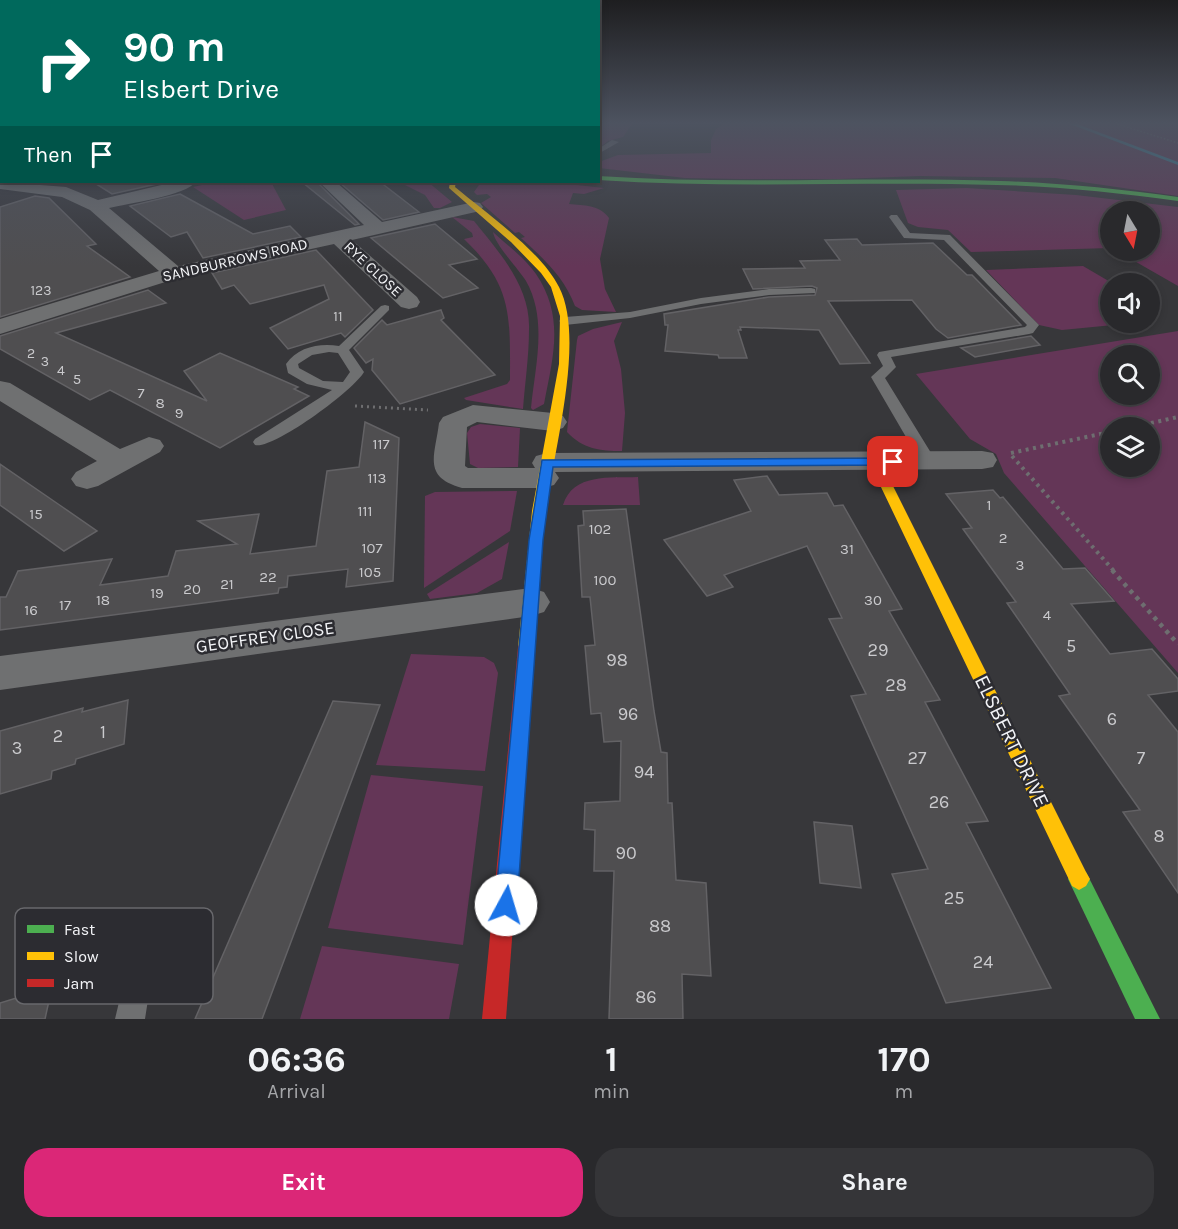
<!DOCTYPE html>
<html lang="en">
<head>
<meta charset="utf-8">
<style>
	:root { --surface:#29292c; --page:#353538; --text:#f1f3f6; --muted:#a5a6a9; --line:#454548; --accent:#db2777 }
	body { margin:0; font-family:Karla,sans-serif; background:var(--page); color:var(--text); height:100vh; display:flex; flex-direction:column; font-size:22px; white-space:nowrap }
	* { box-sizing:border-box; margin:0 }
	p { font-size:20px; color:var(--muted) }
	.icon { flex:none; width:33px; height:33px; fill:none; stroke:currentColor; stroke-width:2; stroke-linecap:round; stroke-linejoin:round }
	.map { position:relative; height:1019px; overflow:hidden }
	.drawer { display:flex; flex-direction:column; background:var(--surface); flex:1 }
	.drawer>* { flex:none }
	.banner { position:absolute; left:0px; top:0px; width:600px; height:183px; box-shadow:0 3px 9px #0003,0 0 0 2px var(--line); background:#00695c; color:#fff; overflow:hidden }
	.needle { width:39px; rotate:170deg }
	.tools { position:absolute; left:1100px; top:201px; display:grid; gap:12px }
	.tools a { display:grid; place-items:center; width:60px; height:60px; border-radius:50%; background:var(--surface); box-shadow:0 3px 9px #0003,0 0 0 2px var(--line); font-size:30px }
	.pin { position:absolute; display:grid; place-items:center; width:51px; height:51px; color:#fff; margin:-26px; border-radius:12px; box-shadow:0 3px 9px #0006 }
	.me { position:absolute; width:66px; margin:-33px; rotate:6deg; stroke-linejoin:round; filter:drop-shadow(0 0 4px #0008) }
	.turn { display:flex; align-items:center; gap:21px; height:126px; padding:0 24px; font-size:27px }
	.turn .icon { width:78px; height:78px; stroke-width:2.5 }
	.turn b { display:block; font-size:42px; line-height:51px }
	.then { display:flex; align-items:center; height:57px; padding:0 24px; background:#0003; gap:12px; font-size:22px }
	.eta { display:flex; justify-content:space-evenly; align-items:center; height:102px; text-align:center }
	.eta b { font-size:36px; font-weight:700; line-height:42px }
	.action { display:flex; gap:12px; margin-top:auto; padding:12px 24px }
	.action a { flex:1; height:69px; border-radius:24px; background:var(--accent); color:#fff; font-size:24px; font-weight:700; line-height:69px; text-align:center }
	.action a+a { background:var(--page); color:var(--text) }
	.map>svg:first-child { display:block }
	.green { fill:#643657; fill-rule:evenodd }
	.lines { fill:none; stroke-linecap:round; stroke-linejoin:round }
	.stream { fill:#3687a1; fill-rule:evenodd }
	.building { fill:#4f4e50; stroke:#636265; stroke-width:1.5 }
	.path-far3 { stroke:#6e6e70; stroke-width:1.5; stroke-dasharray:1.5 2; stroke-linecap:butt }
	.path-far2 { stroke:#6e6e70; stroke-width:3; stroke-dasharray:2 4; stroke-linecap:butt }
	.path-far1 { stroke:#6e6e70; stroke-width:4; stroke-dasharray:3 4.5; stroke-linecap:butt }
	.path { stroke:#6e6e70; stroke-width:4.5; stroke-dasharray:4 5; stroke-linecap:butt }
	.lane { fill:#6f7071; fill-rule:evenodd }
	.street { fill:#6f7071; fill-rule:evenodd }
	.fast { fill:#4caf50; fill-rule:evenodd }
	.slow { fill:#ffc107; fill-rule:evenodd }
	.jam { fill:#c62828; fill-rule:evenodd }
	.route { fill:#1a73e8; stroke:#114b97; stroke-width:1.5 }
	.labels { text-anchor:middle; stroke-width:5; stroke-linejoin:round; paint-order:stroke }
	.far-number-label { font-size:14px; fill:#cacacd }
	.far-street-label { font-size:15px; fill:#f3f4f7; stroke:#2c2c31 }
	.number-label { font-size:15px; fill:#cacacd }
	.street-label { font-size:18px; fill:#f3f4f7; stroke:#2c2c31 }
	.near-number-label { font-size:18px; fill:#cacacd }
	.near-street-label { font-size:21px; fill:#f3f4f7; stroke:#2c2c31 }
	.key { fill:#2c2c31; stroke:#68686c; stroke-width:1.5 }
	.key-label { font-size:16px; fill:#f3f4f7 }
</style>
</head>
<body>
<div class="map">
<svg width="1178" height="1019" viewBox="0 0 1178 1019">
	<rect width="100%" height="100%" fill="#37373a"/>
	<g class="green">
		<path d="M599 124H632L623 137 608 141 599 148Z"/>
		<path d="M724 124H1178V196L1055 178 920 176 840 179H740L685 178 599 168V162L618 155 711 153V140L716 129Z"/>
		<path d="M216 182H271L286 210 244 220 193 187Z"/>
		<path d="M399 182H428L452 202 440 208H434L425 195Z"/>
		<path d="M481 182H549L604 188 584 194 573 193 569 204C584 206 599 204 609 218L600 259 605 289 616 312 582 310 575 306C564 277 544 259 521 238L525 237 519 232 515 233 481 203 491 197 487 194 477 195 474 192Z"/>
		<path d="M967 188 1076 195 1178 207V286L1117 251 1149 250V212H1110V248L971 252 948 230 918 227 908 223 896 190Z"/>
		<path d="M452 217 474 221C499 252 531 287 529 330 529 356 525 383 523 409L466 400 464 398 507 384 510 380C510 316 513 286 464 239L473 237 472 233Z"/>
		<path d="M493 232C507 245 525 258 536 274 565 317 553 357 544 404L533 410 531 408C535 366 548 320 526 281 518 268 495 245 493 232Z"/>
		<path d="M1083 266 1112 283 1110 322 1134 323 1062 330 1039 325 986 270Z"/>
		<path d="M622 322 614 341 621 369 625 413 622 451C600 451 583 449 567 432L577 340 578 336 593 329Z"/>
		<path d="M1178 331V673L1004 473 996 454 970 439 916 374ZM1110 356H1149V394H1110ZM1110 428H1149V466H1110Z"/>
		<path d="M480 424 520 428 518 467 478 468 470 464 467 433 471 427Z"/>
		<path d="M638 477 640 505H563C573 473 610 478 638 477Z"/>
		<path d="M517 491 510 531 424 588 425 496 435 492Z"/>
		<path d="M509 542 502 579 477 593 430 599 427 594Z"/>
		<path d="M411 654 484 657 494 663 498 673 485 771 376 765Z"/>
		<path d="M371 775 483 786 463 945 328 928Z"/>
		<path d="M322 946 459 964 449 1019H300Z"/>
	</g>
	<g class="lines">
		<path class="stream" d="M1070 124H1077L1178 162V165Z"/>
	</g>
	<g class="building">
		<path d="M93 182H158L161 183 112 194Z"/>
		<path d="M302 182H317L359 224 355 225Z"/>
		<path d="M339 182H380L419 212 383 220Z"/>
		<path d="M180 194 253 234 290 226 301 237 203 258 187 232 171 237 130 206Z"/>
		<path d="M35 196 49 198 96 244 87 246 130 277 0 317V207Z"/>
		<path d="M435 224 477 259 449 265 478 288 443 298 371 238Z"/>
		<path d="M857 239 862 245 933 243 967 275H972L1021 325 948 338 936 329 912 300 828 301 870 363 840 364 819 330 740 327 741 330H738L747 358H719L718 355 665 351 668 325H665L664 314 769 297 815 295 817 288 812 286 753 289 743 269 805 268 800 261 840 260 825 240Z"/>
		<path d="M316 250 373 310 345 337 341 333 288 349 270 328 329 299 324 285 250 304 234 285 222 289 212 273Z"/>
		<path d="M148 290 166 303 56 333 207 401 184 371 220 353 298 387 294 389 309 396 220 448 110 390 90 400 0 349V336Z"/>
		<path d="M441 310 444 318 441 320 495 375 400 404 372 370 373 359 366 363 354 348 382 320 387 325Z"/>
		<path d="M1031 336 1040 345 975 357 961 348Z"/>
		<path d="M365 422 399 438 393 581 346 587 348 569 288 576 287 587 279 588 278 593 0 630V597H6L18 571 112 559 100 585 168 576 176 551 237 544 198 521 259 514 250 554 316 546 327 471 359 467Z"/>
		<path d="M0 464 61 506 97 531 64 551 0 505Z"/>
		<path d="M767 476 779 495 827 493 834 506 843 505 902 609 889 611 940 700 925 702 988 821 966 823 1051 988 946 1003 892 874 928 869 851 696 866 694 829 619 842 618 807 546 724 575 733 587 707 596 664 540 751 511 734 480Z"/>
		<path d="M993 490 1000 498 1003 497 1063 569 1085 568 1114 601 1071 604 1110 654 1152 649 1178 679V691L1148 695 1178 732V893L1123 812 1140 810 1059 696 1070 694 1007 603 1016 602 963 529 972 528 946 494Z"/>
		<path d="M626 509 654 711 661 752 667 753 668 803H672L676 880 706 883 711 976 682 974 683 1019H609L614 871H594L595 830 584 829 585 803 620 801 621 741 604 742 601 713 591 714 585 646 595 645 590 597H582L578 526 584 525 583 511Z"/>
		<path d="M128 700 124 744 76 759 75 764 52 771 51 779 0 794V731L83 708 82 712Z"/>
		<path d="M333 701 380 705 262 1019H195Z"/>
		<path d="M814 822 852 826 861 888 820 883Z"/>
		<path d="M52 987 45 1019H0V1003Z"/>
	</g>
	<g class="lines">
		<path class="path-far3" d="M1117 124 1178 143"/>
		<path class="path-far2" d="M355 406 428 410"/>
		<g class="path-far1">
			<path d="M1129 428 1178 417"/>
			<path d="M1011 453 1110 432"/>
			<path d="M1012 456 1114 571"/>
		</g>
		<path class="path" d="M1112 570 1178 644"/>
		<g class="lane">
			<path d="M612 140 619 142 598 154V149Z"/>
			<path d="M891 215H897L910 233 950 235 1039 325 1033 333 1029 334 891 357 896 367 885 378 936 461 928 466 920 461 871 377 883 366 877 355 879 352 1025 327 1027 325 944 240 904 238 889 217Z"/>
			<path d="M811 288 815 289V293L769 295 701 304 630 318 565 325 559 321 565 317 630 312 701 298 769 289Z"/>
			<path d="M385 305 389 306V310L349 350 364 372C354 390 273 450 255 445L253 442 255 439 332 390 307 384 288 373 286 364C298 347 319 343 339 346L381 306ZM329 352 338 353 350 372 343 382 323 381 299 368 298 364 312 355Z"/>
			<path d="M138 960 148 964 152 974 145 1019H115L128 964Z"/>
		</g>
		<g class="street">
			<path d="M0 179 2 182 66 187 98 200 174 182H195C188 195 126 204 109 208L178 266 364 225 319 182H336L382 222 474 202 480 203 483 207 480 211 352 240 417 297 420 302 417 307 409 309 401 307 334 244 178 278 0 334V319L159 271 90 210 62 197 0 189Z"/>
			<path d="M0 381 10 383 120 449 149 437 160 440 164 446 160 452 98 486 87 489 76 486 71 479 76 472 97 461 0 401Z"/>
			<path d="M473 405 553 413 563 416 567 422 563 428 553 431 477 422 467 427 465 466 468 468H535L532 463 536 456 547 453 982 451 993 453 997 460 993 467 982 469 555 472 559 478 554 485 543 488H462C422 477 435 456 439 423L443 417Z"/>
			<path d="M531 588 544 592 550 602 544 612 531 616 0 690V656Z"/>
		</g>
		<g class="fast">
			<path d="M598 176C733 185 866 176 1001 181 1060 183 1119 189 1178 197V201C1118 193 1058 186 997 185 864 181 732 189 598 180Z"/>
			<path d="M1079 868 1086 872 1160 1019H1135L1068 879 1072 872Z"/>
		</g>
		<g class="slow">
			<path d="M450 182H456L455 187C486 213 541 251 559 287 586 339 553 452 546 511 540 556 538 602 534 647L532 652 526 654 520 652 518 647 532 511 559 364 560 316 551 287 541 273 511 242 449 188Z"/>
			<path d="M875 458 881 462 1086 872 1090 879 1086 886 1079 890 1072 886 869 462Z"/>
		</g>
		<path class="jam" d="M526 640 532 642 534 647 506 1019H482L518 647 520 642Z"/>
	</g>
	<linearGradient id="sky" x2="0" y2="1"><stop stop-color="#1e1e20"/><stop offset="0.46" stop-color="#4d5360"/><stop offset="1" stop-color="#4d5360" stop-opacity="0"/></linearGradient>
	<rect width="1178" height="267" fill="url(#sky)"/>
	<path class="route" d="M893 458 897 459 899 462 897 465 553 467 543 540 517 905 514 912 506 916 498 912 495 905 529 540 542 460Z"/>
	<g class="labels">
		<g class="far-number-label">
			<text x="41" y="295">123</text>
			<text x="338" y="321">11</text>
			<text x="31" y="358">2</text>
			<text x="45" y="366">3</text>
			<text x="61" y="375">4</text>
		</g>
		<g class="far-street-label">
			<text transform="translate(235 260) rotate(-13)" y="5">SANDBURROWS ROAD</text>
			<text transform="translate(373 269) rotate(43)" y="5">RYE CLOSE</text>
		</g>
		<g class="number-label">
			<text x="77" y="384">5</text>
			<text x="141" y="398">7</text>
			<text x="160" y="408">8</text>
			<text x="179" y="418">9</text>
			<text x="381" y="449">117</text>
			<text x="377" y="483">113</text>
			<text x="989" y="510">1</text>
			<text x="365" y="516">111</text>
			<text x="36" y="519">15</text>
			<text x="600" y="534">102</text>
			<text x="1003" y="543">2</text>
			<text x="372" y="553">107</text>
			<text x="847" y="554">31</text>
			<text x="1020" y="570">3</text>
			<text x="370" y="577">105</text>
			<text x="268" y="582">22</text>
			<text x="605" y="585">100</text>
			<text x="227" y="589">21</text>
			<text x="192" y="594">20</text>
			<text x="157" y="598">19</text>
			<text x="103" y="605">18</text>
			<text x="873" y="605">30</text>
			<text x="65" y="610">17</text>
			<text x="31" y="615">16</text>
			<text x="1047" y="620">4</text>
		</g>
		<g class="street-label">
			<text transform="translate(265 637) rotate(-8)" y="6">GEOFFREY CLOSE</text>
		</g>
		<g class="near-number-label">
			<text x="1071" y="652">5</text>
			<text x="878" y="656">29</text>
			<text x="617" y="666">98</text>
			<text x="896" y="691">28</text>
			<text x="628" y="720">96</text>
			<text x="1112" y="725">6</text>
			<text x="103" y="738">1</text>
			<text x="58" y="742">2</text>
			<text x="17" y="754">3</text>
			<text x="917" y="764">27</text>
			<text x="1141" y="764">7</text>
			<text x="644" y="778">94</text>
			<text x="939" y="808">26</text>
			<text x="1159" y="842">8</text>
			<text x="626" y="859">90</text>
			<text x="954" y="904">25</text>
			<text x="660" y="932">88</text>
			<text x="983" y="968">24</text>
			<text x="646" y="1003">86</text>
		</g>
		<g class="near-street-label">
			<text transform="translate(1012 741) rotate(64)" y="7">ELSBERT DRIVE</text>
		</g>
	</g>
	<rect x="15" y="908" width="198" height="96" rx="9" class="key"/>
	<rect x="27" y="925" width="27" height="8" fill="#4caf50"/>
	<rect x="27" y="952" width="27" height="8" fill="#ffc107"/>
	<rect x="27" y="979" width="27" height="8" fill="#c62828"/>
	<g class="key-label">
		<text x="64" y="935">Fast</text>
		<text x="64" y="962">Slow</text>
		<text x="64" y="989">Jam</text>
	</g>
</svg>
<div class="tools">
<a><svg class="needle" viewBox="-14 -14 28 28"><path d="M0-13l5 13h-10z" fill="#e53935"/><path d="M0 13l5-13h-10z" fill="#a5a6a9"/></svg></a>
<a><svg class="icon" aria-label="sound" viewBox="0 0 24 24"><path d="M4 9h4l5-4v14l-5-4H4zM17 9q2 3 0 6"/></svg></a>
<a><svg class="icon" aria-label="search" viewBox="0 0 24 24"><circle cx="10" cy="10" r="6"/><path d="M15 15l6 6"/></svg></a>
<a><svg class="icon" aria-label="layers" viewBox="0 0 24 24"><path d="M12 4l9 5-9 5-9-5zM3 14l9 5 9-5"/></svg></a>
</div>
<div class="pin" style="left:893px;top:462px;background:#d93025"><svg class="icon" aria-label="arrive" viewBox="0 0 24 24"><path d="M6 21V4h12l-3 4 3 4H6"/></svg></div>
<svg class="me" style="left:506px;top:905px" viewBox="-20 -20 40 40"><circle r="19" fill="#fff"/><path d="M0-13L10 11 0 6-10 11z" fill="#1a73e8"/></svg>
<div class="banner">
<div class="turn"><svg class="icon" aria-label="right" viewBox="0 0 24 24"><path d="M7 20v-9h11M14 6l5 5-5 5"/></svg><div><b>90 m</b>Elsbert Drive</div></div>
<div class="then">Then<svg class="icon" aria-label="arrive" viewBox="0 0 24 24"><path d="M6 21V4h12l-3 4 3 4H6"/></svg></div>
</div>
</div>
<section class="drawer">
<div class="eta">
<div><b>06:36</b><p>Arrival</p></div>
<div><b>1</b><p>min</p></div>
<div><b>170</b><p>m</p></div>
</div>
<div class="action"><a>Exit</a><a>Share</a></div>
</section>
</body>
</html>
